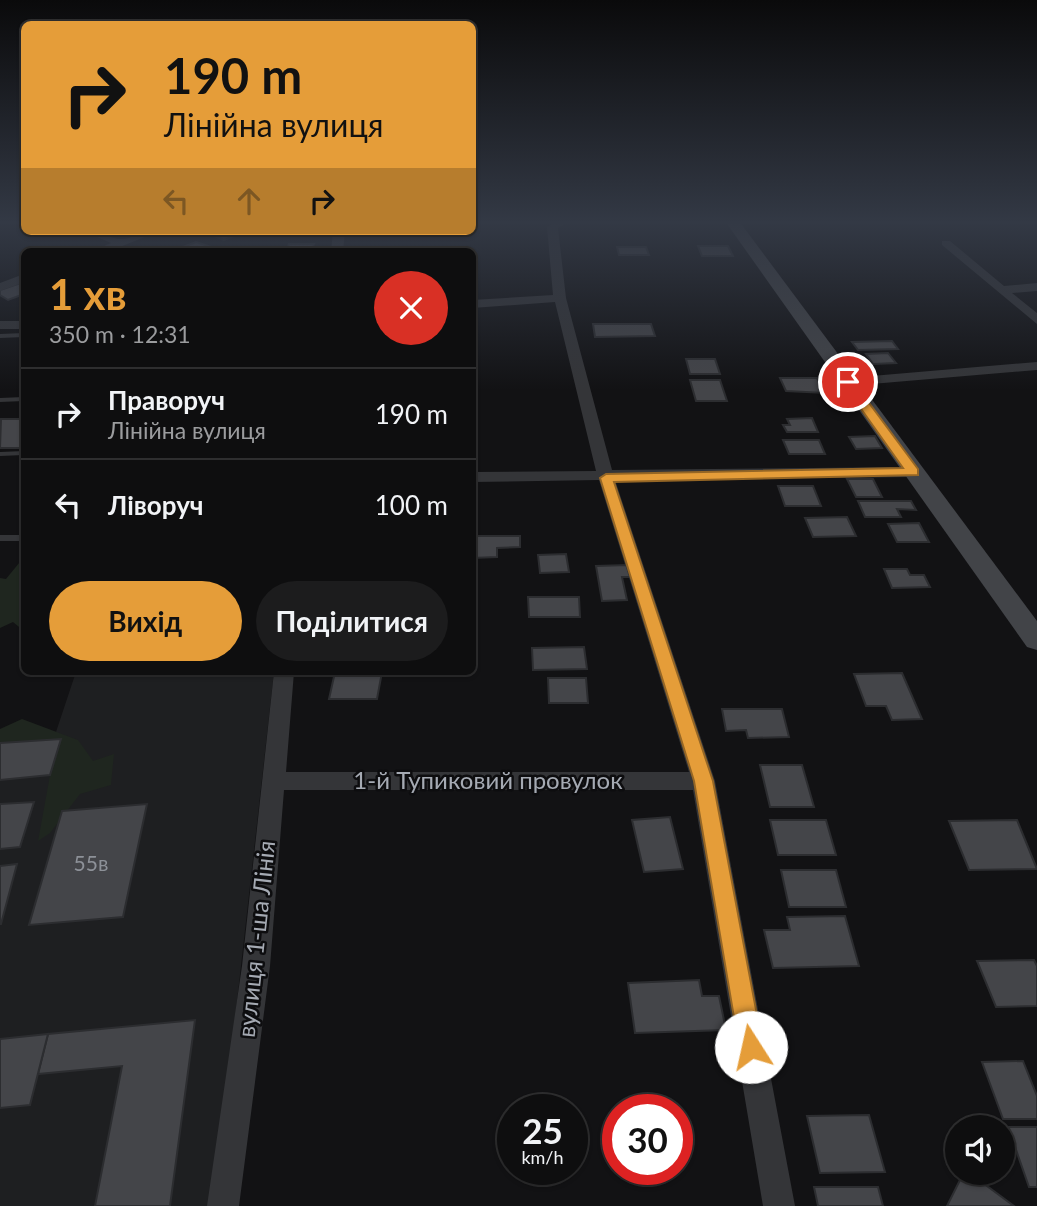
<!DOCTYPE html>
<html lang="uk">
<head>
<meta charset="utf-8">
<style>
	:root { --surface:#0e0e0f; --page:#1c1c1d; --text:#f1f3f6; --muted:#9b9c9e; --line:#2e2e2f; --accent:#e59d39 }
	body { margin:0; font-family:Lato,sans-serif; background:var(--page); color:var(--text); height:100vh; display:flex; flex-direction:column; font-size:26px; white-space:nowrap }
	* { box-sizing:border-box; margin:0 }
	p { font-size:23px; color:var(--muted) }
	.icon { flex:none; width:38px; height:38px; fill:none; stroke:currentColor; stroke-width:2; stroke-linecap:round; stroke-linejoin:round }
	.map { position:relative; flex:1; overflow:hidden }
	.details { position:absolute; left:21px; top:248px; width:455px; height:427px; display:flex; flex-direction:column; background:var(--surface); border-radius:10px; box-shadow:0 2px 5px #0004,0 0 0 2px var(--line) }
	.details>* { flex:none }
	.top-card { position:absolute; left:21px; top:21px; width:455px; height:214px; border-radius:10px; box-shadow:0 2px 5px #0004,0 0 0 2px var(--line); background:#e59d39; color:#111; overflow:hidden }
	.controls { position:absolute; left:945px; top:1115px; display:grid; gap:14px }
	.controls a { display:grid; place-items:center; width:70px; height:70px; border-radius:50%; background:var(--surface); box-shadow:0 2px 5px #0004,0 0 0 2px var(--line); font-size:35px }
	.speed { position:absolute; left:497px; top:1094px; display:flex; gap:14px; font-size:35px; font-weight:700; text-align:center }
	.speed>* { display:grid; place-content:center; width:91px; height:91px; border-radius:50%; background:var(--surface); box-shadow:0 2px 5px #0004,0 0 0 2px var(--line); line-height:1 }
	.speed small { font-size:18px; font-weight:400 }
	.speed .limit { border:10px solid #d22; background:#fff; color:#111 }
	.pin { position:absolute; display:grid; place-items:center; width:60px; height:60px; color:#fff; margin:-30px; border:4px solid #fff; border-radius:50%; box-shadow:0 2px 7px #0007 }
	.me { position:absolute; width:77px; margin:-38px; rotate:350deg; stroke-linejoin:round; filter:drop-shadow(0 0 5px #0008) }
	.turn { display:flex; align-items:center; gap:24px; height:147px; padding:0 28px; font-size:32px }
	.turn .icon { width:91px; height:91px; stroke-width:2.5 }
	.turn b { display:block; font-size:49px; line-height:60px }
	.lanes { display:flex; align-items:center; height:66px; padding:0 28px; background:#0003; justify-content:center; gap:35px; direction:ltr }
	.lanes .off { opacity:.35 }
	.round { display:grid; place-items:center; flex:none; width:74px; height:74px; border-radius:37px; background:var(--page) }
	.summary { display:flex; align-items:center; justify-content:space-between; height:119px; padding:0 28px }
	h1 { font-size:42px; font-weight:700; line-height:52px; color:var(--accent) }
	.action { display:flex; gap:14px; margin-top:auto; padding:14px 28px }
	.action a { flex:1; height:80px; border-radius:42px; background:var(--accent); color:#111; font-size:28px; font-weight:700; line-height:80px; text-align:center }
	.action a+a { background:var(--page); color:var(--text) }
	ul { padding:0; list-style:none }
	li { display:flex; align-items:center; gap:21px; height:91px; padding:0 28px; border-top:2px solid var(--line) }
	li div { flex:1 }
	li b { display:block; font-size:26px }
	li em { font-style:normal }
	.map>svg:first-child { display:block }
	.built { fill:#1e1f21 }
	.green { fill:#1f261f }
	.building { fill:#444549; stroke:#2c2d30; stroke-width:2 }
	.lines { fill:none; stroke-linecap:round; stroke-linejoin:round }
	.lane { fill:#343538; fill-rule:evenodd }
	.street { fill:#343538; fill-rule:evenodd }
	.secondary { fill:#424448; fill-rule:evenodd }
	.route { fill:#e59d39; stroke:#956625; stroke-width:2 }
	.labels { text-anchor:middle; stroke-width:5; stroke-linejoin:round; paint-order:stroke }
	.near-number-label { font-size:21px; fill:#8d9198 }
	.near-street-label { font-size:24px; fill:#a5aab3; stroke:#0d0d0f }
</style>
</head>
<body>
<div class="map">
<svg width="1037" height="1206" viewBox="0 0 1037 1206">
	<rect width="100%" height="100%" fill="#121214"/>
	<path class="built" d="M76 672H274L214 1206H0V738L55 735Z"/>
	<g class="green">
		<path d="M24 557V631L13 622 0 628V578L6 579Z"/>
		<path d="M22 719 78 740 93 761 114 754 111 785 80 794 50 833 38 841 50 775 61 739 0 743V729Z"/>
	</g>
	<g class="building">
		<path d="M224 231H226L237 235 224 240 212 235Z"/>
		<path d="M196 242 217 249 209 252 178 249Z"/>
		<path d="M289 244H314L311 252H286Z"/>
		<path d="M698 246H728L733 256H702Z"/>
		<path d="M617 247H646L649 255H619Z"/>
		<path d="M24 282V294L8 300 0 295V290Z"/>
		<path d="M593 324H651L655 336 595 337Z"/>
		<path d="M892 341 898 349 858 350 852 342Z"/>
		<path d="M888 353 896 363 873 364 866 354Z"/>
		<path d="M686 359H715L720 374H690Z"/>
		<path d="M780 378H817L825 393 786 391Z"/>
		<path d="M690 380H720L727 401H696Z"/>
		<path d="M812 418 818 432H787L783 425H790L787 419Z"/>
		<path d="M1 419H24V448H0Z"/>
		<path d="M875 436 882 448 856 449 849 437Z"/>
		<path d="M783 440H819L825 454H789Z"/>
		<path d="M847 479H873L882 497H856Z"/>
		<path d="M778 486H813L821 506H785Z"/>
		<path d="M858 501H911L916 510 897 509 901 517H865Z"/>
		<path d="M847 517 856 536 813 537 805 518Z"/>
		<path d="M919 523 929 542H897L888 524Z"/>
		<path d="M472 536H520V547L497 548V557L472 558Z"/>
		<path d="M566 554 569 572 540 573 538 555Z"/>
		<path d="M628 565 631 577H622L627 600 602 601 596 566Z"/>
		<path d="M884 569H907L910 575H924L930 587 892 588Z"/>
		<path d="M528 597H579L580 617H529Z"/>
		<path d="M584 647 587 669 533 670 532 648Z"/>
		<path d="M335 672H382L377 699H329Z"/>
		<path d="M902 673 922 719 892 720 886 706H866L854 674Z"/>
		<path d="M548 678H586L588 703H549Z"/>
		<path d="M722 709H782L789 737 748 738 746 730 726 731Z"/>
		<path d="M61 739 50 775 0 780V743Z"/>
		<path d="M760 765H802L814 807H770Z"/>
		<path d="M34 802 20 847 0 849V804Z"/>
		<path d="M147 804 123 917 29 925 62 811Z"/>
		<path d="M670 817 683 869 644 872 632 820Z"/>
		<path d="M770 820H826L836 855H778Z"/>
		<path d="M1017 820 1037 869 969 870 949 821Z"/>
		<path d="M17 864 1 924H0V866Z"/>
		<path d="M781 870H836L846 907H789Z"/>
		<path d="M845 916 859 966 773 968 764 930H790L787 917Z"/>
		<path d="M1034 960 1037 966V1006L996 1007 977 961Z"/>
		<path d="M699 980 702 996H719L726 1030 635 1033 628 983Z"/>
		<path d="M195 1020 170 1206H95L122 1066 38 1074 48 1034Z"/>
		<path d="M48 1034 30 1105 0 1108V1039Z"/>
		<path d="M1023 1061 1037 1096V1119H1003L982 1062Z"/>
		<path d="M869 1115 885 1172 820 1173 807 1116Z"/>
		<path d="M1008 1127H1037V1187H1029Z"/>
		<path d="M964 1172H968L1014 1206H947Z"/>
		<path d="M814 1187H878L883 1206H818Z"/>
	</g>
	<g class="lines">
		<g class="lane">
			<path d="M24 333V337L0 338V334Z"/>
			<path d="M24 397V401L0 402V398Z"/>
			<path d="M24 451V455L0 456V452Z"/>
			<rect x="0" y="535" width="24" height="6"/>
		</g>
		<g class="street">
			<path d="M556 221H569L558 228 566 298 612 470 913 467 921 472 913 477 615 480 715 781 795 1206H763L693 790H284L270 966 239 1206H207L242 966 274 672H294L286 772H689L599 480 472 482V472L596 471 555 302 472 308V300L553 295 547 227Z"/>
			<path d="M83 231C99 231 112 239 121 239 131 239 144 231 160 231L107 252H90L111 243Z"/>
			<path d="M333 231H345L343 252H331Z"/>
			<path d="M942 241H950L1004 286 1037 283V291L1012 293 1037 313V324L942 245Z"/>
			<path d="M24 274V282L0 291V283Z"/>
			<rect x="0" y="321" width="24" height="8"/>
			<path d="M1037 362V370L848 386 841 382 848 378Z"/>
		</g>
		<path class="secondary" d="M725 221H739L1037 621V650L1027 647Z"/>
	</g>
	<linearGradient id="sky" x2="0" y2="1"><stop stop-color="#0a0a0b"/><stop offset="0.57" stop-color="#333945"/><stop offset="1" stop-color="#333945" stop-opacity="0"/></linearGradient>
	<rect width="1037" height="390" fill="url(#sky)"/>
	<path class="route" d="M848 379 852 380 918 469V475L614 482 713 781 763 1047 759 1055 751 1058 742 1055 739 1047 694 781 600 478 606 474 903 468 842 382Z"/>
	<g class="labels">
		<g class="near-number-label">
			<text x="91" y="871">55в</text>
		</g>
		<g class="near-street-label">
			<text x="488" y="789">1-й Тупиковий провулок</text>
			<text transform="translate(257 939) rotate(-84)" y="8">вулиця 1-ша Лінія</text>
		</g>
	</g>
</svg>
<div class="controls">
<a><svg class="icon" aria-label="sound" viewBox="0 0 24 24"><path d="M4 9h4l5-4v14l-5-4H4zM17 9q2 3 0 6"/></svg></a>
</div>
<div class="speed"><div>25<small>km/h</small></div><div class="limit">30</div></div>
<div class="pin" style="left:848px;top:382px;background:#d93025"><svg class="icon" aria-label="arrive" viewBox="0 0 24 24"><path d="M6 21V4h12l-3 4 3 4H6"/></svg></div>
<svg class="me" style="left:751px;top:1047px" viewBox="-20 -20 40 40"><circle r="19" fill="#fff"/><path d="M0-13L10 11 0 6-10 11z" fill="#e59d39"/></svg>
<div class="top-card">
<div class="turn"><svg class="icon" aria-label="right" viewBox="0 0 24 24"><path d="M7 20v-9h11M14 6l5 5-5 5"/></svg><div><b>190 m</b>Лінійна вулиця</div></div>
<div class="lanes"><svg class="icon off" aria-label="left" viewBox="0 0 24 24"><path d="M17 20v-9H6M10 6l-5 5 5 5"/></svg><svg class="icon off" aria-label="ahead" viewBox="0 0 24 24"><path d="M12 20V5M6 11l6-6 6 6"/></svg><svg class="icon" aria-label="right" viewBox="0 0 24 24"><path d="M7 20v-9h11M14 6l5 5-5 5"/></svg></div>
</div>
<section class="details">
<div class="summary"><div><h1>1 хв</h1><p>350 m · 12:31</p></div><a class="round" style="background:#d93025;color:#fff"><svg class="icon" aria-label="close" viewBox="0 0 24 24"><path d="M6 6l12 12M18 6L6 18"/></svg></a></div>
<ul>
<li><svg class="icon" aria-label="right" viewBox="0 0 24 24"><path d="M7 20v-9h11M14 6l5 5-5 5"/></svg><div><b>Праворуч</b><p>Лінійна вулиця</p></div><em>190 m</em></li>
<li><svg class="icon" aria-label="left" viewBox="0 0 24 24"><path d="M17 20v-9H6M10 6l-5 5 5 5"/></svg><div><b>Ліворуч</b></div><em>100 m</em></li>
</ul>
<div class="action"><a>Вихід</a><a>Поділитися</a></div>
</section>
</div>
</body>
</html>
